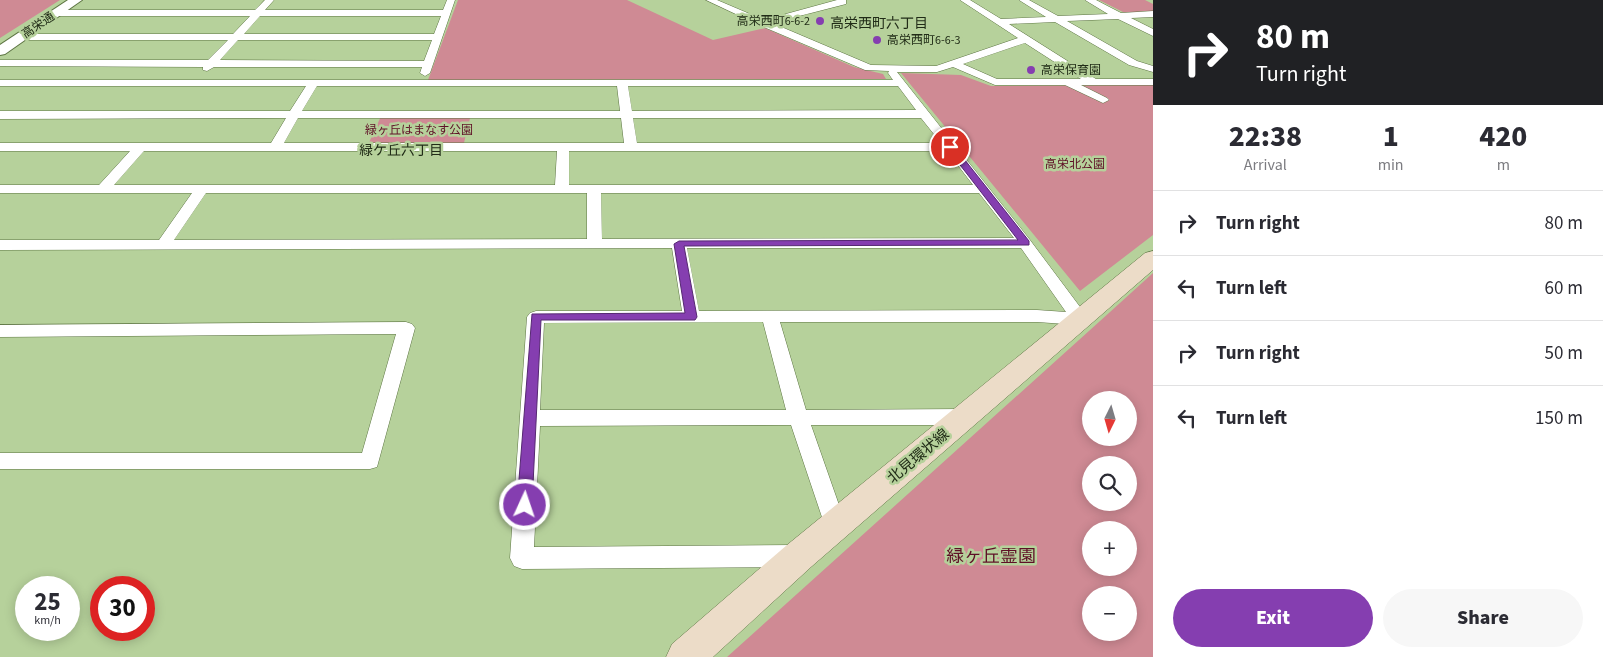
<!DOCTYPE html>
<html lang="en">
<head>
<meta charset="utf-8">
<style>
	:root { --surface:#fff; --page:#f7f7f7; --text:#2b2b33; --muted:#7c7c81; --line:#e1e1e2; --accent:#853eb0 }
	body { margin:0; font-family:"Source Sans 3","Noto Sans JP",sans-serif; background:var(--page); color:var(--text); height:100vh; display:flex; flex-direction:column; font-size:19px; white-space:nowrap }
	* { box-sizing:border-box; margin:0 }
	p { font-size:16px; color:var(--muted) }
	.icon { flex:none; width:28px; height:28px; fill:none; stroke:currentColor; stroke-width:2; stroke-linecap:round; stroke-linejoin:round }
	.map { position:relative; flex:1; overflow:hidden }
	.details { display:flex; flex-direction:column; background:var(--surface); width:450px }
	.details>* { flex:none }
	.top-card { background:#202124; color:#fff; overflow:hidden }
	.needle { width:32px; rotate:185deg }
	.tools { position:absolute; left:1082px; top:391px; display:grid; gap:10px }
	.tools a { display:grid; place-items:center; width:55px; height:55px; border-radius:50%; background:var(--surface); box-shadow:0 2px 12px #0003; font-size:25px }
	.speed { position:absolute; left:15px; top:576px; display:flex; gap:10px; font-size:25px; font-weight:700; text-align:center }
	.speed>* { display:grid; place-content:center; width:65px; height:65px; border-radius:50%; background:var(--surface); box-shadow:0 2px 12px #0003; line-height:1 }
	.speed small { font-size:12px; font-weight:400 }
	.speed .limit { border:8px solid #d22; background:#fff; color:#111 }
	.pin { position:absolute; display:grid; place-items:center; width:42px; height:42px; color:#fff; margin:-21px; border:2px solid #fff; border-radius:50%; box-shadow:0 1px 5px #0007 }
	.me { position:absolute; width:55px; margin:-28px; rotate:3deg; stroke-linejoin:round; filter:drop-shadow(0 0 4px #0008) }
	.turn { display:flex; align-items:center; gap:18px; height:105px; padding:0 20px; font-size:22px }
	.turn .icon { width:65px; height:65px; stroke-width:2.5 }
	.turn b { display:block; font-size:35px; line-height:42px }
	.eta { display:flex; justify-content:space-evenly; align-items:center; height:85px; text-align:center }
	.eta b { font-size:30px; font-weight:800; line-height:35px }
	.cta { display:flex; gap:10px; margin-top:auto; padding:10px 20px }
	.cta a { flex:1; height:58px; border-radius:30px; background:var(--accent); color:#fff; font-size:20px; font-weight:800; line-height:58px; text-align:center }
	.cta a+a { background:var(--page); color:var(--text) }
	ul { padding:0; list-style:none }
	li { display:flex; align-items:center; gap:15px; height:65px; padding:0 20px; border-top:1px solid var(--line) }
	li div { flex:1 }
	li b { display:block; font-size:19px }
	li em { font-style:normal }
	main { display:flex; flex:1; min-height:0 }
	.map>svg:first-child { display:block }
	.green { fill:#cf8a94; fill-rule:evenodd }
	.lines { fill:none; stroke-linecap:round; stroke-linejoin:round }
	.minor-casing { stroke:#5c7442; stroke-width:1 }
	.tertiary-casing { stroke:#5c7442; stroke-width:2 }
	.secondary-casing { stroke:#5c7442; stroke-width:1 }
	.minor { fill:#fff; fill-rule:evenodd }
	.tertiary { fill:#fff; fill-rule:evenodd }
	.secondary { fill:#ecdcc8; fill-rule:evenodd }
	.route { fill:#853eb0; stroke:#562872 }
	.poi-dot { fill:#853eb0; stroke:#b6d19b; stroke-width:2 }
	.labels { text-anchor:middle; stroke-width:5; stroke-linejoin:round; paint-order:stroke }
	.far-poi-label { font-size:12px; fill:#212c17; stroke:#b6d19b; text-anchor:start }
	.far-street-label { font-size:12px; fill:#212c17; stroke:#b6d19b }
	.far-park-label { font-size:12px; fill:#5e0f26; stroke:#b6d19b }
	.far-neighbourhood-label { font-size:14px; fill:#212c17; stroke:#b6d19b }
	.street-label { font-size:15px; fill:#212c17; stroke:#b6d19b }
	.near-park-label { font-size:18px; fill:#5e0f26; stroke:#b6d19b }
</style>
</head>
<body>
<main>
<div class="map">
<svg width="1153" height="657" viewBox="0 0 1153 657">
	<rect width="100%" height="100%" fill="#b6d19b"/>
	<g class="green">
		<path d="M0 0H60L0 38Z"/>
		<path d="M458 0H627L713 40 765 28 854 67 883 74 886 79 428 80Z"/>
		<path d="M1099 0H1145L1153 4V12L1125 13Z"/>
		<path d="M901 73 961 75 991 86 1153 85V235L1080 291Z"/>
		<path d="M382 114H471L463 147H367Z"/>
		<path d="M1153 273V657H727L1110 312ZM1091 400H1129V438H1091ZM1091 465H1129V502H1091ZM1091 530H1129V568H1091ZM1091 595H1129V632H1091Z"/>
	</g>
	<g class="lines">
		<defs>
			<g id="minor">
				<path d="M265 0H274L265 10H443L447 0H455L430 73 425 76 420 73 422 67H214L207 71 203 70V67L0 66V60H208L228 40H21L16 37 21 34H233L250 16H57L52 13 57 10H255ZM260 16H441L434 34H244ZM238 40H432L424 61 220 60Z"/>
				<path d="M706 0H717L764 20 837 0H846V4L772 23 871 65 936 66 1018 38 960 0H970L1001 19 1046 17 1019 0H1029L1058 16 1108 14 1085 0H1096L1121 13 1153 11V17L1131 18 1153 29V36L1118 19 1067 21 1137 61 1153 66V72L1129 65 1055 22 1009 24 1096 79H1153V85H1081L1107 98 1109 100 1103 103 1065 85H995L953 67 937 72H897L1030 240 1089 319 1086 323 1080 325 1037 322H780L806 410 965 409 972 412 975 417 972 422 965 425H811L846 525 843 532 835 535 827 532 791 425 540 426 534 547 798 545 806 549 810 556 806 563 798 567 522 569 514 566 510 558 527 317 530 313 536 311H682L672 248 0 250V240H159L192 193H0V185H99L130 151H0V143H271L286 118 0 119V111H290L306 86H0V80H893L888 73 889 71 865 70 759 25ZM1025 43 1081 79H997L963 64ZM317 86H617L620 111H302ZM628 86H898L916 110 632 111ZM298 118H621L624 143H284ZM633 118H921L941 143H637ZM144 151H557L555 185H114ZM569 151H947L973 185H569ZM206 193H587V239L174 240ZM601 193H979L1014 238 602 239ZM687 248H1021L1066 312 1037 310 699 311ZM763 322 786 410H540L544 323Z"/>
				<path d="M406 322 412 324 415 328 377 467 370 469H0V453H362L396 334 0 337V325Z"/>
			</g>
			<path id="tertiary" d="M68 0H82L5 54 0 55V45Z"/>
			<path id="secondary" d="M1153 251V270L811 567 713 657H666L672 644 787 545 1145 253Z"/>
		</defs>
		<use href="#minor" class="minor-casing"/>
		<use href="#tertiary" class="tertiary-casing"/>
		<use href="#secondary" class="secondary-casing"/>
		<use href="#minor" class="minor"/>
		<use href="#tertiary" class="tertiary"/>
		<use href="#secondary" class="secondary"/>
	</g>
	<path class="route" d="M947 145H953L1029 241V245L684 246 697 317 695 320H541L532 505 530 509 525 511 520 509 517 505 532 314 685 313 674 244 679 241 1018 240 947 148Z"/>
	<g class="poi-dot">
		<circle cx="820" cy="21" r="5"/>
		<circle cx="877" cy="40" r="5"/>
		<circle cx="1031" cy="70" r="5"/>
	</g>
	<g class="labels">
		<g class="far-poi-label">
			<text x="810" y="25" text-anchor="end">高栄西町6-6-2</text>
			<text x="887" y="44">高栄西町6-6-3</text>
			<text x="1041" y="74">高栄保育園</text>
		</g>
		<g class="far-street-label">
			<text transform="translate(38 25) rotate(-34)" y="4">高栄通</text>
		</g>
		<g class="far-park-label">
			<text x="419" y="134">緑ヶ丘はまなす公園</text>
			<text x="1075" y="168">高栄北公園</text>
		</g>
		<g class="far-neighbourhood-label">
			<text x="879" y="28">高栄西町六丁目</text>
			<text x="401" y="155">緑ケ丘六丁目</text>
		</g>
		<g class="street-label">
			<text transform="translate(918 456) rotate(-40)" y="5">北見環状線</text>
		</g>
		<g class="near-park-label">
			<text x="991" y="562">緑ヶ丘霊園</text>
		</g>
	</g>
</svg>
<div class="tools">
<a><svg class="needle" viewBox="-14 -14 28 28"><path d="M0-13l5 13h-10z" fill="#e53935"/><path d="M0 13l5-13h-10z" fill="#7c7c81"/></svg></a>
<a><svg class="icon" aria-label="search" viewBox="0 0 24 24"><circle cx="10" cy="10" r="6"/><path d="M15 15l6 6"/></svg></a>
<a>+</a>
<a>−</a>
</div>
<div class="speed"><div>25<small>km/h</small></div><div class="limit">30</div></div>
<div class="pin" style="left:950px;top:147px;background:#d93025"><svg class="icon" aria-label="arrive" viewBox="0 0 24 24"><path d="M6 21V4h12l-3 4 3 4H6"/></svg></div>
<svg class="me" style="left:525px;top:505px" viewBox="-20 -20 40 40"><circle r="17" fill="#853eb0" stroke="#fff" stroke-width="3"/><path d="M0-11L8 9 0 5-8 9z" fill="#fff"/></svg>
</div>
<section class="details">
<div class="top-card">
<div class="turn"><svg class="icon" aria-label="right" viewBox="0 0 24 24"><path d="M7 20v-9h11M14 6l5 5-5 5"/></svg><div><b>80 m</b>Turn right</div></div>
</div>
<div class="eta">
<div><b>22:38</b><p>Arrival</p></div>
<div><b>1</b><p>min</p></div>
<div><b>420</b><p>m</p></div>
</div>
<ul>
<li><svg class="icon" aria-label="right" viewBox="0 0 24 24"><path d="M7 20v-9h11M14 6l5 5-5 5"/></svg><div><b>Turn right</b></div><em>80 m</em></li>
<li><svg class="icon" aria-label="left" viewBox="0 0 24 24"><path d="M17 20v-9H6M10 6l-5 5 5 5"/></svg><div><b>Turn left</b></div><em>60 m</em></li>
<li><svg class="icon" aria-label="right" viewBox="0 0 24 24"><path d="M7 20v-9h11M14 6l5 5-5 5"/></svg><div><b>Turn right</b></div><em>50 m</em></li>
<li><svg class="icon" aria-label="left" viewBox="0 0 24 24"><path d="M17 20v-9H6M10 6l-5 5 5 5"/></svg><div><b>Turn left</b></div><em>150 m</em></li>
</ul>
<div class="cta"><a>Exit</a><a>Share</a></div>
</section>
</main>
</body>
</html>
